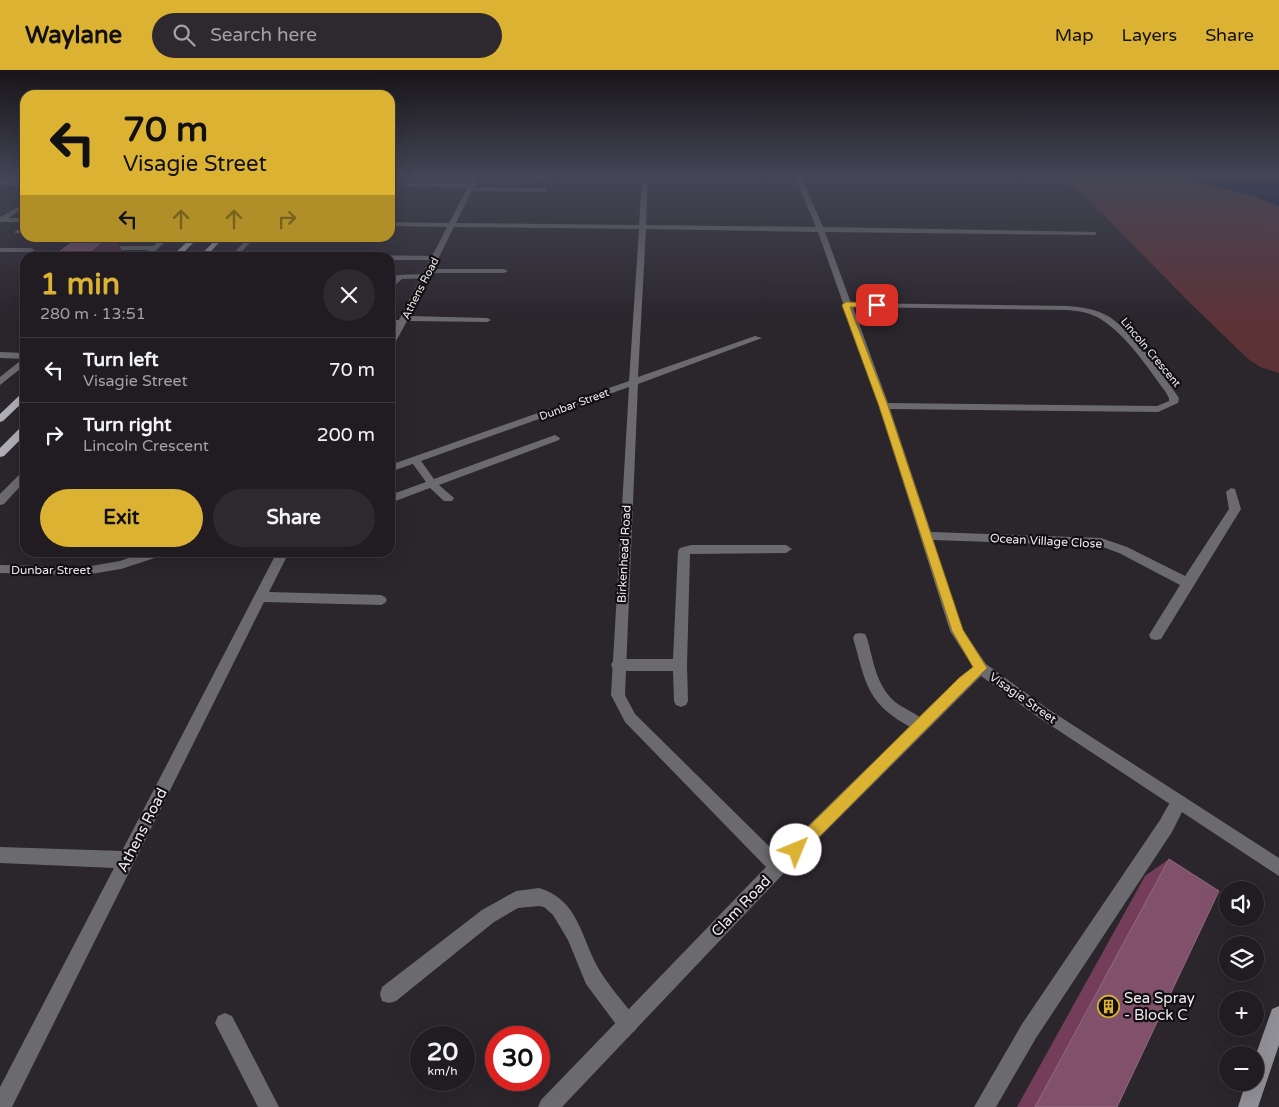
<!DOCTYPE html>
<html lang="en">
<head>
<meta charset="utf-8">
<style>
	:root { --surface:#201c21; --page:#2d292e; --text:#f1f3f6; --muted:#a2a1a5; --line:#3d3a3f; --accent:#dcb233 }
	body { margin:0; font-family:"Varela Round",sans-serif; background:var(--page); color:var(--text); height:100vh; display:flex; flex-direction:column; font-size:19px; white-space:nowrap }
	* { box-sizing:border-box; margin:0 }
	p { font-size:16px; color:var(--muted) }
	.icon { flex:none; width:28px; height:28px; fill:none; stroke:currentColor; stroke-width:2; stroke-linecap:round; stroke-linejoin:round }
	.map { position:relative; flex:1; overflow:hidden }
	.details { position:absolute; left:20px; top:182px; width:375px; height:305px; display:flex; flex-direction:column; background:var(--surface); border-radius:15px; box-shadow:0 5px 20px #0002,0 0 0 1px var(--line) }
	.details>* { flex:none }
	.guide { position:absolute; left:20px; top:20px; width:375px; height:152px; border-radius:15px; box-shadow:0 5px 20px #0002,0 0 0 1px var(--line); background:#dcb233; color:#111; overflow:hidden }
	.buttons { position:absolute; left:1219px; top:811px; display:grid; gap:10px }
	.buttons a { display:grid; place-items:center; width:45px; height:45px; border-radius:50%; background:var(--surface); box-shadow:0 5px 20px #0002,0 0 0 1px var(--line); font-size:25px }
	.speed { position:absolute; left:410px; top:956px; display:flex; gap:10px; font-size:25px; font-weight:700; text-align:center }
	.speed>* { display:grid; place-content:center; width:65px; height:65px; border-radius:50%; background:var(--surface); box-shadow:0 5px 20px #0002,0 0 0 1px var(--line); line-height:1 }
	.speed small { font-size:12px; font-weight:400 }
	.speed .limit { border:8px solid #d22; background:#fff; color:#111 }
	.pin { position:absolute; display:grid; place-items:center; width:42px; height:42px; color:#fff; margin:-21px; border-radius:10px; box-shadow:0 2px 8px #0006 }
	.me { position:absolute; width:55px; margin:-28px; rotate:45deg; stroke-linejoin:round; filter:drop-shadow(0 0 4px #0008) }
	.turn { display:flex; align-items:center; gap:18px; height:105px; padding:0 20px; font-size:22px }
	.turn .icon { width:65px; height:65px; stroke-width:2.5 }
	.turn b { display:block; font-size:35px; line-height:42px }
	.lanes { display:flex; align-items:center; height:48px; padding:0 20px; background:#0003; justify-content:center; gap:25px; direction:ltr }
	.lanes .off { opacity:.35 }
	.round { display:grid; place-items:center; flex:none; width:52px; height:52px; border-radius:26px; background:var(--page) }
	.summary { display:flex; align-items:center; justify-content:space-between; height:85px; padding:0 20px }
	h1 { font-size:30px; font-weight:700; line-height:38px; color:var(--accent) }
	.button { display:flex; gap:10px; margin-top:auto; padding:10px 20px }
	.button a { flex:1; height:58px; border-radius:30px; background:var(--accent); color:#111; font-size:20px; font-weight:700; line-height:58px; text-align:center }
	.button a+a { background:var(--page); color:var(--text) }
	ul { padding:0; list-style:none }
	li { display:flex; align-items:center; gap:15px; height:65px; padding:0 20px; border-top:1px solid var(--line) }
	li div { flex:1 }
	li b { display:block; font-size:19px }
	li em { font-style:normal }
	header { display:flex; align-items:center; gap:30px; box-sizing:border-box; height:70px; padding:0 25px; background:var(--accent); color:#111 }
	header strong { font-size:24px }
	nav { display:flex; gap:28px; margin-inline-start:auto; font-size:18px }
	.search { width:350px; height:45px; background:var(--page); display:flex; align-items:center; gap:12px; box-sizing:border-box; padding:0 18px; border-radius:28px; color:var(--muted); font-size:19px }
	.map>svg:first-child { display:block }
	.green { fill:#5d3237 }
	.water { fill:#0a0c3d }
	.lines { fill:none; stroke-linecap:round; stroke-linejoin:round }
	.service { fill:#6b6a6e; fill-rule:evenodd }
	.minor { fill:#6b6a6e; fill-rule:evenodd }
	.secondary { fill:#919096; fill-rule:evenodd }
	.primary { fill:#afadb6; fill-rule:evenodd }
	.wall { fill:#743e5b }
	.shaded-wall { fill:#512c42 }
	.building { fill:#81516b; stroke:#936980 }
	.route { fill:#dcb233; stroke:#8f7421 }
	.labels { text-anchor:middle; stroke-width:4.5; stroke-linejoin:round; paint-order:stroke }
	.far-street-label { font-size:11px; fill:#efebf0; stroke:#120f12 }
	.street-label { font-size:12px; fill:#efebf0; stroke:#120f12 }
	.near-street-label { font-size:15px; fill:#efebf0; stroke:#120f12 }
	.near-poi-label { font-size:15px; fill:#efebf0; stroke:#120f12; text-anchor:start }
</style>
</head>
<body>
<header>
<strong>Waylane</strong>
<div class="search"><svg class="icon" aria-label="search" viewBox="0 0 24 24"><circle cx="10" cy="10" r="6"/><path d="M15 15l6 6"/></svg>Search here</div>
<nav><a>Map</a><a>Layers</a><a>Share</a></nav>
</header>
<div class="map">
<svg width="1279" height="1037" viewBox="0 0 1279 1037">
	<rect width="100%" height="100%" fill="#2b252c"/>
	<path class="green" d="M1062 107H1179L1198 114 1263 128 1279 136V303L1260 297 1247 288 1189 232 1095 136Z"/>
	<path class="water" d="M1179 107H1279V136C1247 121 1212 119 1179 107Z"/>
	<g class="lines">
		<g class="service">
			<path d="M473 107H552L553 108 550 110 476 109Z"/>
			<path d="M0 111 25 112V116L0 115Z"/>
			<path d="M408 113 472 114 475 116 472 118 406 116Z"/>
			<path d="M470 118H544L547 120 544 122 468 121Z"/>
			<path d="M17 160H25V164L15 163 14 162Z"/>
			<path d="M101 176H154L158 178 154 180H104L100 178Z"/>
			<path d="M0 178H31L35 180 31 182H0Z"/>
			<path d="M231 183 435 186 439 188 435 190H390V188L234 187 230 185Z"/>
			<path d="M426 204 430 206 429 208 402 209 390 219V213L397 205Z"/>
			<path d="M22 211H25V217L21 215Z"/>
			<path d="M390 250H402L406 252 402 254H390Z"/>
			<path d="M0 282 25 283V289L0 288Z"/>
			<path d="M555 365 560 368 559 370 439 415 454 428 452 431H444L430 418 390 433V425L426 412 410 390 411 388H419L434 409Z"/>
			<path d="M691 475H786L792 479 786 483 690 484 687 595 688 631 686 635 681 637 676 635 674 631 673 601H618L613 599 611 595 613 591 618 589H673L678 481 680 478Z"/>
			<path d="M860 563 865 564 867 568C873 589 876 614 893 630 902 639 922 644 927 656L925 661C917 664 912 658 905 654 865 631 865 608 853 568L855 564Z"/>
			<path d="M1179 725 1185 727 1187 732 1172 762 1036 968 996 1037H974L1022 954 1160 750 1173 727Z"/>
			<path d="M539 818C580 830 581 870 600 901 610 917 623 932 635 947L638 954 635 961 628 964 621 961 586 914 568 870 553 845 544 837 539 836 518 838 494 852 396 931 389 933 382 931 380 924 382 917 482 840 516 821Z"/>
			<path d="M225 943 232 946 279 1037H258L215 953 218 946Z"/>
		</g>
		<g class="minor">
			<path d="M473 107H479L456 153 639 155 642 107H648L646 155 816 157 795 107H985L982 109H802L823 157 1096 162V164L1094 165 825 162 851 233 1068 236C1081 237 1095 239 1106 245 1131 259 1155 295 1172 318L1179 328 1178 333 1158 342 890 339 931 462 1101 468 1127 477 1185 506 1229 439 1226 422 1231 418 1235 419 1241 439 1161 569 1156 570 1151 569 1149 565 1180 515 1119 483 1100 476 933 470 963 560 986 594 1048 639 1279 788V806L1038 647 981 606 784 803 562 1037H538L541 1030 766 797 625 652 611 625 629 317 390 402V395L629 311 639 159 454 157 433 199H504L508 201 504 203H430L409 246 487 248 491 250 487 252 407 251 394 275 390 278V267L447 157 390 156V152L449 153ZM646 159 818 162 843 233 842 235 844 237 879 336 950 561 973 597 959 608 778 785 635 644 625 625 638 314 762 268 755 266 638 307ZM853 237 1068 240C1080 241 1092 243 1102 250 1127 266 1147 297 1165 321L1169 328V331L1157 336 888 333Z"/>
			<path d="M25 133V138L8 148H25V152H0V147Z"/>
			<path d="M162 168H169L148 188H140Z"/>
			<path d="M248 168H254L236 188H229Z"/>
			<path d="M25 287V295L0 315V307Z"/>
			<path d="M25 402V411L4 434 0 435V424L21 403Z"/>
			<path d="M145 482H166L164 485 121 499 85 505 0 503V495L85 497 120 491Z"/>
			<path d="M277 482H289L269 522 381 525 385 527 387 530 385 533 381 535 264 532 12 1037H0V1017L114 798 0 793V777L122 781Z"/>
		</g>
		<path class="secondary" d="M1279 936V975L1258 1037H1238L1246 1012H1255V987L1272 939Z"/>
		<g class="primary">
			<path d="M191 168H198L178 188H170Z"/>
			<path d="M217 168H223L205 188H198Z"/>
			<path d="M25 322V330L3 351 0 352V344L22 323Z"/>
			<path d="M25 356V365L4 386 0 387V378L21 357Z"/>
		</g>
	</g>
	<g class="wall">
		<rect x="0" y="107" width="25" height="1"/>
		<path d="M1169 789 1117 1037H1017L1145 806Z"/>
	</g>
	<path class="shaded-wall" d="M107 168H115L123 182 116 188H81Z"/>
	<g class="building">
		<path d="M78 168H107L81 188H51Z"/>
		<path d="M1169 789 1219 821 1117 1037H1035Z"/>
	</g>
	<linearGradient id="sky" x2="0" y2="1"><stop stop-color="#181418"/><stop offset="0.42" stop-color="#444656"/><stop offset="1" stop-color="#444656" stop-opacity="0"/></linearGradient>
	<rect width="1279" height="252" fill="url(#sky)"/>
	<path class="route" d="M846 232 877 233 881 235 877 237H850L888 336 963 560 987 598 801 785 796 787 791 785 789 780 791 774 959 608 973 597 952 561 879 336 842 235Z"/>
	<defs>
		<symbol id="building-ring" viewBox="-11 -11 22 22"><circle r="9.5" fill="#120f12" stroke="#dcb233" stroke-width="1.5"/><path d="M-4-6H4V6H1V3H-1V6H-4ZM-2.5-4.3h1.7v1.8h-1.7ZM.8-4.3h1.7v1.8H.8ZM-2.5-1h1.7V.8h-1.7ZM.8-1h1.7V.8H.8Z" fill="#dcb233"/></symbol>
	</defs>
	<g fill-rule="evenodd">
		<use href="#building-ring" x="1096" y="924" width="25" height="25"/>
	</g>
	<g class="labels">
		<g class="far-street-label">
			<text transform="translate(420 218) rotate(-63)" y="4">Athens Road</text>
			<text transform="translate(1151 282) rotate(50)" y="4">Lincoln Crescent</text>
			<text transform="translate(574 334) rotate(-20)" y="4">Dunbar Street</text>
		</g>
		<g class="street-label">
			<text transform="translate(1046 471) rotate(3)" y="4">Ocean Village Close</text>
			<text transform="translate(624 484) rotate(-87)" y="4">Birkenhead Road</text>
			<text x="51" y="504">Dunbar Street</text>
			<text transform="translate(1023 628) rotate(35)" y="4">Visagie Street</text>
		</g>
		<g class="near-street-label">
			<text transform="translate(142 760) rotate(-63)" y="5">Athens Road</text>
			<text transform="translate(741 836) rotate(-46)" y="5">Clam Road</text>
		</g>
		<g class="near-poi-label">
			<text x="1124" y="933">Sea Spray<tspan x="1124" dy="17">- Block C</tspan></text>
		</g>
	</g>
</svg>
<div class="buttons">
<a><svg class="icon" aria-label="sound" viewBox="0 0 24 24"><path d="M4 9h4l5-4v14l-5-4H4zM17 9q2 3 0 6"/></svg></a>
<a><svg class="icon" aria-label="layers" viewBox="0 0 24 24"><path d="M12 4l9 5-9 5-9-5zM3 14l9 5 9-5"/></svg></a>
<a>+</a>
<a>−</a>
</div>
<div class="speed"><div>20<small>km/h</small></div><div class="limit">30</div></div>
<div class="pin" style="left:877px;top:235px;background:#d93025"><svg class="icon" aria-label="arrive" viewBox="0 0 24 24"><path d="M6 21V4h12l-3 4 3 4H6"/></svg></div>
<svg class="me" style="left:796px;top:780px" viewBox="-20 -20 40 40"><circle r="19" fill="#fff"/><path d="M0-13L10 11 0 6-10 11z" fill="#dcb233"/></svg>
<div class="guide">
<div class="turn"><svg class="icon" aria-label="left" viewBox="0 0 24 24"><path d="M17 20v-9H6M10 6l-5 5 5 5"/></svg><div><b>70 m</b>Visagie Street</div></div>
<div class="lanes"><svg class="icon" aria-label="left" viewBox="0 0 24 24"><path d="M17 20v-9H6M10 6l-5 5 5 5"/></svg><svg class="icon off" aria-label="ahead" viewBox="0 0 24 24"><path d="M12 20V5M6 11l6-6 6 6"/></svg><svg class="icon off" aria-label="ahead" viewBox="0 0 24 24"><path d="M12 20V5M6 11l6-6 6 6"/></svg><svg class="icon off" aria-label="right" viewBox="0 0 24 24"><path d="M7 20v-9h11M14 6l5 5-5 5"/></svg></div>
</div>
<section class="details">
<div class="summary"><div><h1>1 min</h1><p>280 m · 13:51</p></div><a class="round"><svg class="icon" aria-label="close" viewBox="0 0 24 24"><path d="M6 6l12 12M18 6L6 18"/></svg></a></div>
<ul>
<li><svg class="icon" aria-label="left" viewBox="0 0 24 24"><path d="M17 20v-9H6M10 6l-5 5 5 5"/></svg><div><b>Turn left</b><p>Visagie Street</p></div><em>70 m</em></li>
<li><svg class="icon" aria-label="right" viewBox="0 0 24 24"><path d="M7 20v-9h11M14 6l5 5-5 5"/></svg><div><b>Turn right</b><p>Lincoln Crescent</p></div><em>200 m</em></li>
</ul>
<div class="button"><a>Exit</a><a>Share</a></div>
</section>
</div>
</body>
</html>
